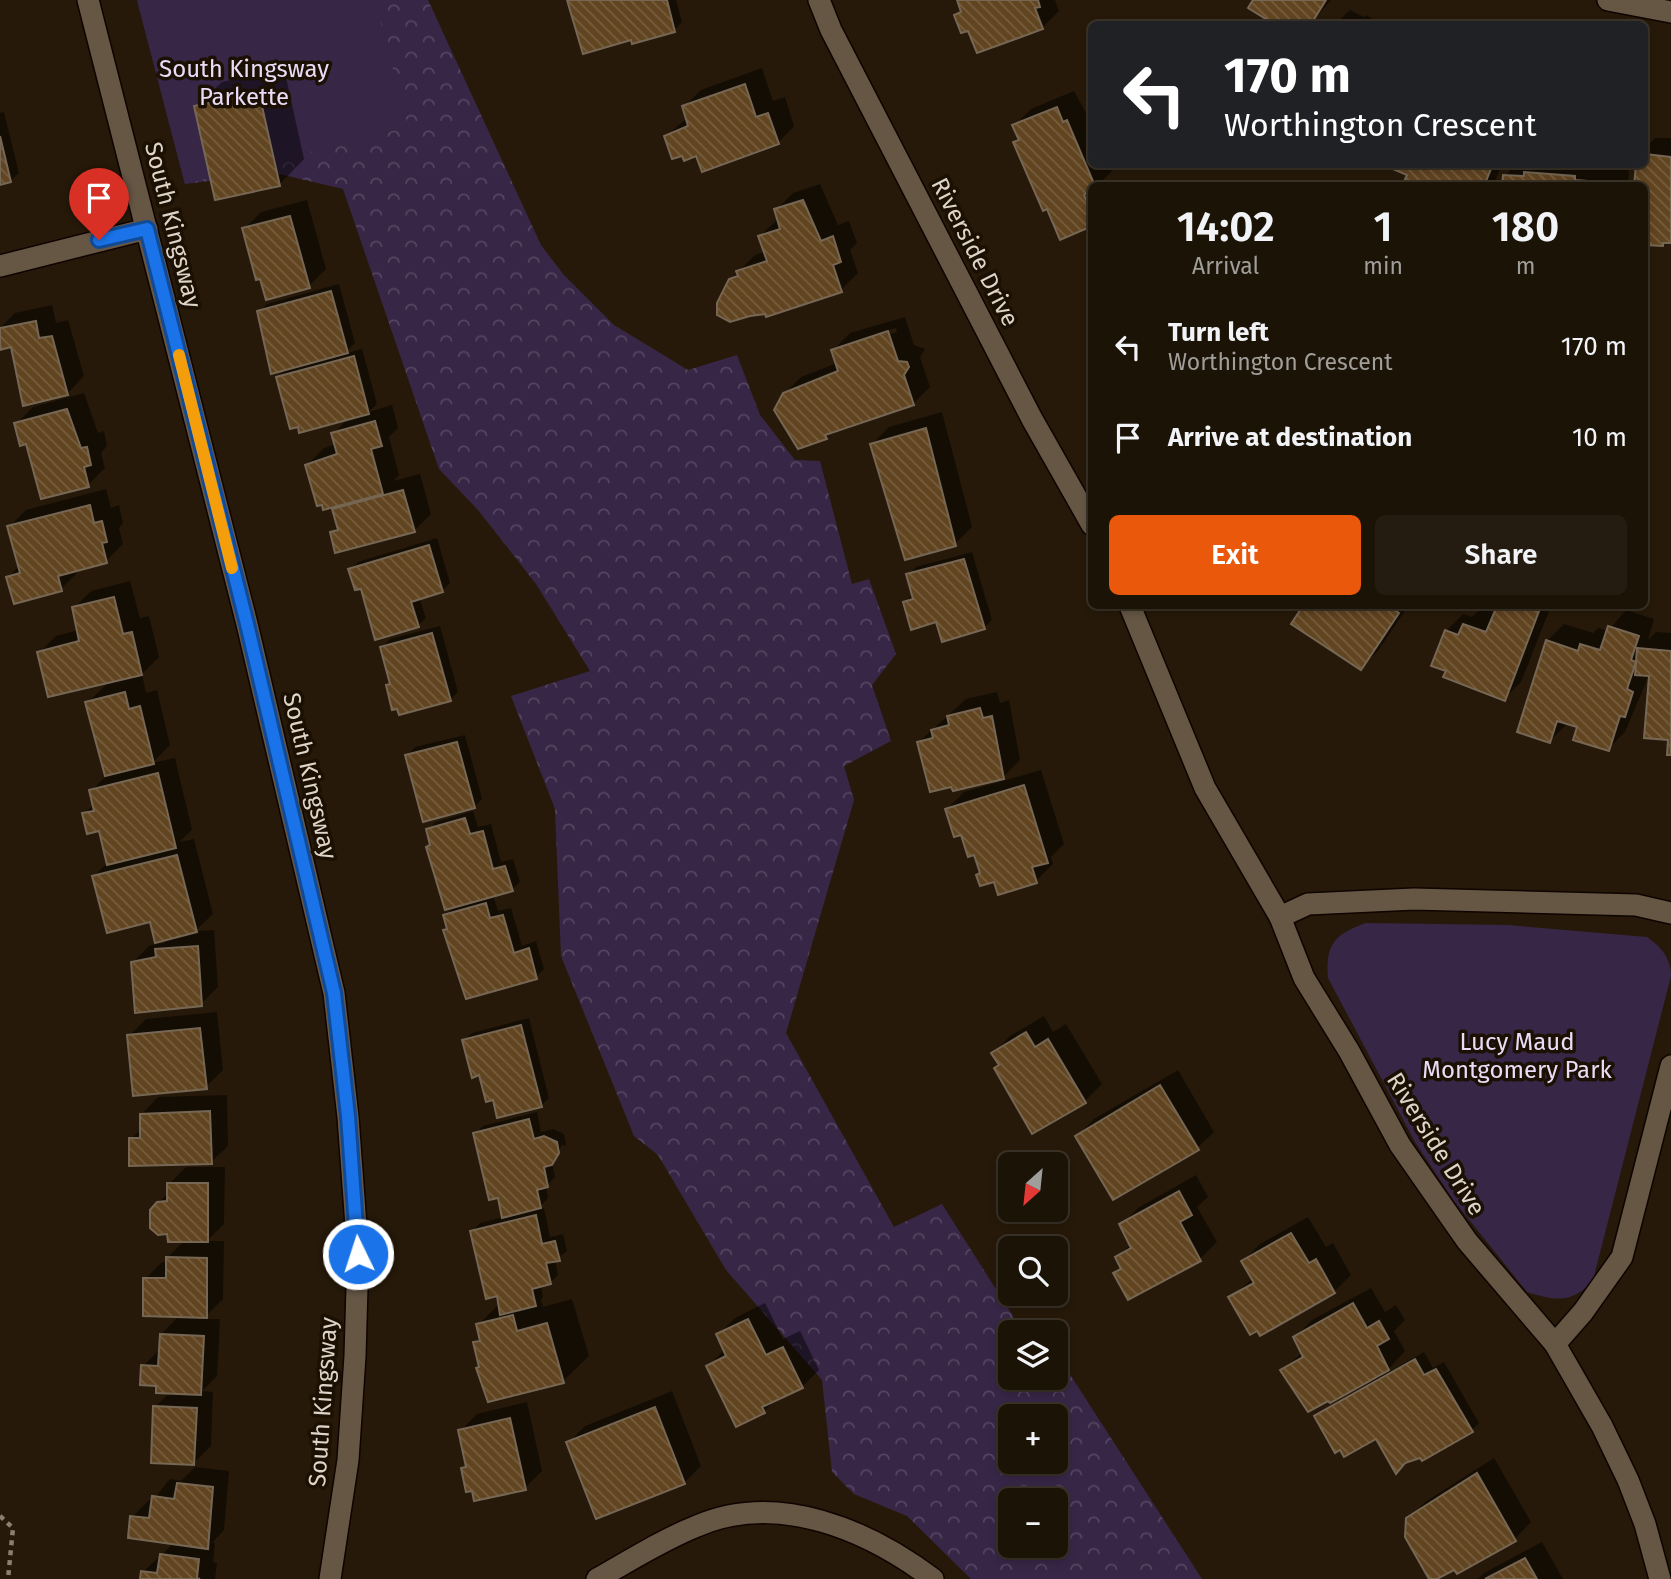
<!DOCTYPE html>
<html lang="en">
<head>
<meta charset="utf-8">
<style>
	:root { --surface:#1c1307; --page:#251c11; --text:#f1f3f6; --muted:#a09e9b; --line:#3a3228; --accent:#ea580c }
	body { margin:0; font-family:"Fira Sans",sans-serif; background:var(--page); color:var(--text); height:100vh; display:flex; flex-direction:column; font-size:26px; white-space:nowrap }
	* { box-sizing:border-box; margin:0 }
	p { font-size:23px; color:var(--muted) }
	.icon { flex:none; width:38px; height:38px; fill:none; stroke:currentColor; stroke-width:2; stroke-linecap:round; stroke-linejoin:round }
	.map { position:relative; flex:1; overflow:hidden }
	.panel { position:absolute; left:1088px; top:182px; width:560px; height:427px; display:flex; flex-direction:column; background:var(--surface); border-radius:10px; box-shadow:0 4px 10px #0003,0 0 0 2px var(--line) }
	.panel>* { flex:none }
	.hud { position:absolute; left:1088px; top:21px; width:560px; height:147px; border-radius:10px; box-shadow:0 4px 10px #0003,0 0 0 2px var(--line); background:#202124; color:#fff; overflow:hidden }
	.needle { width:46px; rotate:207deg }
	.tools { position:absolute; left:998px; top:1152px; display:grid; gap:14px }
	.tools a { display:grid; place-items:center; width:70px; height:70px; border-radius:10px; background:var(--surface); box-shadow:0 4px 10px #0003,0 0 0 2px var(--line); font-size:35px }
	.pin { position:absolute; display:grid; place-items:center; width:60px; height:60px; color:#fff; margin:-72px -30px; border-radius:50% 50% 50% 0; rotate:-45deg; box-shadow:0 0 7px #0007 }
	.pin .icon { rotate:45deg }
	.me { position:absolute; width:77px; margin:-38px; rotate:356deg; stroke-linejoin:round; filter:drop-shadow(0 0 5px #0008) }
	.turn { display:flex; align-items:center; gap:24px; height:147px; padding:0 21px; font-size:32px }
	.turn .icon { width:91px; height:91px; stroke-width:2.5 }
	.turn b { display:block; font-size:49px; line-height:60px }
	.eta { display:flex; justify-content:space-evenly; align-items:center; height:119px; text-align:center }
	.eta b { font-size:42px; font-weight:600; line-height:49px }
	.cta { display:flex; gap:14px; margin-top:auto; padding:14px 21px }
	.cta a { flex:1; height:80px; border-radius:10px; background:var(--accent); color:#fff; font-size:28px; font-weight:600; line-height:80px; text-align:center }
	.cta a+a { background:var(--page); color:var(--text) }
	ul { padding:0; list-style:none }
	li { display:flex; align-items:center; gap:21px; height:91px; padding:0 21px }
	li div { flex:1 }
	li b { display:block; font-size:26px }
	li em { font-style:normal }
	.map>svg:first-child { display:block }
	.forest { fill:url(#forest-crowns); fill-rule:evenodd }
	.park { fill:#382647 }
	.shadow { fill:#0007; fill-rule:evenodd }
	.building { fill:url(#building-back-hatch); stroke:#766754; stroke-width:2 }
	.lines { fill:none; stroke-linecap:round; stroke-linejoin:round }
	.minor-casing { stroke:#0f0400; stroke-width:24 }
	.path { stroke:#897f72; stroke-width:4.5; stroke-dasharray:5 5; stroke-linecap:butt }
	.minor { stroke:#665745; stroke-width:21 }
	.route-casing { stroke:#114b97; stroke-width:18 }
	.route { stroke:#1a73e8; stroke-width:12 }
	.slow { stroke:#f59e0b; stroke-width:12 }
	.labels { text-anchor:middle; stroke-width:7; stroke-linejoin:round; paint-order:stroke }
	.park-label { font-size:24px; fill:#eadcf6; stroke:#1c1002 }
	.street-label { font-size:24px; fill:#ddd4ca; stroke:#1c1002 }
</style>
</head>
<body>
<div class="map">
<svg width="1671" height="1579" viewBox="0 0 1671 1579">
	<defs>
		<pattern id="forest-crowns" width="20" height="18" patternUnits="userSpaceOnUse" patternTransform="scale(1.75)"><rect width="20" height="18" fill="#382647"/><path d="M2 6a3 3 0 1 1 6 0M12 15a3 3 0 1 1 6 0" fill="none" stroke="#544560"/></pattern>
		<pattern id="building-back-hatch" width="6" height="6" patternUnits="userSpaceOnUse" patternTransform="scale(1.75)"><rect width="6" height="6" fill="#614420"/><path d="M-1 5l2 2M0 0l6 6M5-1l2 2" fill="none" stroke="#775e3f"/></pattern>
	</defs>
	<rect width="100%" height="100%" fill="#261909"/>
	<path class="forest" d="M137 0H428L541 245 563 274 614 325 688 370 737 355 760 415 795 460 820 461 852 584 869 579 896 654 872 685 891 741 844 766 854 800 786 1033 894 1227 942 1204 1023 1332H1010V1377H1055V1362L1060 1359 1202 1579H971L907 1516 854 1494 832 1472 822 1380 726 1270 658 1155 634 1136 561 956 555 809 511 696 590 671 536 584 478 510 439 469 343 189 275 173 185 184ZM1010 1416H1055V1461H1010ZM1010 1500H1055V1545H1010Z"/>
	<g class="park">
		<path d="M137 0H375L408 127 185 184Z"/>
		<path d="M1366 923 1508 925 1647 937C1662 948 1670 957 1671 976L1593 1280C1572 1304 1556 1301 1527 1292L1454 1201 1415 1142 1328 978C1325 944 1335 934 1366 923Z"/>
	</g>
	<g class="shadow">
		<path d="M568 0H676L682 22 674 30 632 37Z"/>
		<path d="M959 0H1055L1059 11 1042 28 956 15 962 9Z"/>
		<path d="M1255 0H1331L1310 24H1276Z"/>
		<path d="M1350 10 1364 17 1366 15 1382 24H1335Z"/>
		<path d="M284 68 304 159 279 185 196 107 222 82Z"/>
		<path d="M762 68 773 101 785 97 794 126 778 143 697 154 666 136 687 118 684 107 701 90Z"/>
		<path d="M1074 91 1092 124V164H1110L1112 171 1102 181 1104 186H1092V224L1015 142 1020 138 1014 126 1031 109Z"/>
		<path d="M4 112 19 173 10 181 0 183V113Z"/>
		<path d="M1655 138H1671V243L1645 242V148Z"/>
		<path d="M1391 164H1502L1493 186H1404L1409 174Z"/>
		<path d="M1516 164 1629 167 1628 186H1504L1505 176Z"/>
		<path d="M820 184 838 225 849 221 857 243 850 250 858 273 841 290 730 280 755 255 765 252 760 236 778 219 776 210 793 193Z"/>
		<path d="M307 200 326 269 309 286 244 229 261 212Z"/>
		<path d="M339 284 355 343 344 354 362 349 377 404 369 412 392 405 398 428 389 437 399 475 393 481 420 474 431 514 414 531 332 532 339 525 334 509 340 503 307 465 324 448 336 444 333 434 350 417 278 377 288 367 273 372 259 312 267 304Z"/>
		<path d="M52 305 56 323 68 320 84 376 68 393 24 404 12 345 0 340V328L15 313Z"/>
		<path d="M905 317 914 345 925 349 920 357 930 387 913 404 834 430 826 438 784 394 801 377 837 363 833 350 850 333ZM896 328 897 332 851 346V342Z"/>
		<path d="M84 393 98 433 104 431 107 446 101 453 105 468 88 485 27 441 16 424 33 407Z"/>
		<path d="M942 412 972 527 955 544 872 444 889 427Z"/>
		<path d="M106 489 111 508 119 505 123 523 119 528 123 544 106 561 77 569 78 572 61 589 8 577 19 566 9 527 26 510Z"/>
		<path d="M437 538 450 583 442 591 419 597 426 618 418 626 362 587 350 570 358 562ZM410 593 419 623H415L407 594Z"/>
		<path d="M972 552 992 620 984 628 937 620 905 602 913 594 908 575 916 567Z"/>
		<path d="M130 581 140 618 149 616 159 657 142 674 146 693 157 690 170 745 152 763 175 758 192 830 179 842 194 839 213 914 195 931 214 930 218 987 201 1004 133 962 150 945 164 943 170 937 94 876 108 862 100 829 84 814 94 804 91 791 107 775 87 703 109 682 39 653 56 636 79 630 74 608 91 591Z"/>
		<path d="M1305 606H1408L1378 651 1361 668 1293 623Z"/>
		<path d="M1499 606H1551L1521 682 1504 699 1448 670 1446 631 1463 614 1472 617 1481 608 1496 613Z"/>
		<path d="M1626 610 1654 619 1648 640 1656 632 1671 633V753L1669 738 1649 675 1625 732 1608 749 1579 726 1567 724 1550 741 1547 641 1564 624 1593 633 1598 628 1608 631Z"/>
		<path d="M440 626 458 692 450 700 388 686 391 682 382 647 390 639Z"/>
		<path d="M997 692 1000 703 1009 700 1020 760 1003 777 919 742 966 699Z"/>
		<path d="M465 735 482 799 474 807 407 755 415 747Z"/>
		<path d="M1041 770 1064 844 1051 857 1053 864 1036 881 996 880 982 872 976 853 947 809 964 792Z"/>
		<path d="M473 811 478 827 491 824 501 862 513 859 520 882 512 890 493 895 498 911 511 908 522 946 536 941 544 969 536 977 445 931 448 927 445 916 456 905 428 830 436 822Z"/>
		<path d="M217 1012 223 1070 206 1087 129 1036 146 1019Z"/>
		<path d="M1044 1016 1053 1032 1066 1024 1102 1084 1085 1101 1033 1132 994 1053 1010 1036Z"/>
		<path d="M529 1018 549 1098 541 1106 480 1073 464 1041 472 1033Z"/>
		<path d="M1178 1070 1214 1132 1197 1148 1077 1136 1094 1119Z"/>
		<path d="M227 1095 228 1146 211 1162 131 1139 142 1128V1114L158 1097Z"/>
		<path d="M537 1112 541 1132 553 1129 564 1134 566 1144 560 1155 565 1146 562 1145 552 1163 555 1177 546 1186 548 1198 537 1210 544 1208 550 1237 563 1234 567 1251 555 1260 558 1275 550 1283 541 1285 543 1297 541 1300 543 1307 572 1299 589 1356 563 1381 481 1366 475 1343 481 1337 478 1325 500 1303 472 1231 480 1223 504 1217 499 1195 475 1134 483 1126Z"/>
		<path d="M186 1167H225L224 1224 207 1241H224L223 1299 203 1319H220L217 1376 202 1391 213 1392 211 1446 194 1463 155 1407 170 1392 158 1384 143 1366 161 1348V1334L180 1315 145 1279 162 1262H168V1257L185 1240 169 1232 151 1210 169 1192V1184Z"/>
		<path d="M1196 1175 1208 1197 1197 1207 1217 1242 1200 1259 1115 1274 1122 1267 1117 1258 1131 1244 1121 1225 1138 1208Z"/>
		<path d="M1308 1217 1326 1247 1333 1243 1351 1275 1334 1292 1231 1297 1253 1278 1243 1261 1260 1244Z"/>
		<path d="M1371 1288 1385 1312 1396 1305 1405 1320 1394 1331 1405 1351 1383 1375 1424 1352 1433 1368 1444 1362 1479 1423 1471 1431 1421 1456 1317 1417 1325 1409 1373 1381 1371 1378 1283 1370 1303 1352 1295 1337 1312 1320Z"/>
		<path d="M765 1303 783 1339 800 1331 819 1370 802 1387 776 1399 764 1411 708 1366 725 1349 718 1335 735 1318Z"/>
		<path d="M672 1391 701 1466 684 1483 568 1443 585 1426Z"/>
		<path d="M527 1402 542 1471 525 1488 473 1489 463 1469 467 1465 460 1431 477 1414Z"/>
		<path d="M1494 1458 1531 1522 1515 1539 1431 1579 1408 1519 1425 1502Z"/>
		<path d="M195 1467 229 1471 224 1530 212 1543H215L213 1562 217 1563 215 1579H142L143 1572 174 1543 132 1517 149 1500H153L170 1479 181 1481Z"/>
		<path d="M1542 1542 1563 1579H1478L1484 1573Z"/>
	</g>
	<g class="building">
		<path d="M567 0H667L675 32 632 44 631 40 583 54Z"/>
		<path d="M957 0H1038L1040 7 1035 8 1043 29 977 53 968 31 961 33 954 15 961 12Z"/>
		<path d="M1253 0H1326L1311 24H1274L1248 8Z"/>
		<path d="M745 84 756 117 768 113 779 144 702 172 696 156 684 161 682 156 672 159 664 136 688 126 682 106Z"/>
		<path d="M259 93 280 186 215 200 194 106Z"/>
		<path d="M1057 107 1063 122 1067 120 1095 186 1084 195 1092 213V226L1060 240 1047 209 1043 211 1013 142 1019 140 1012 125Z"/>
		<path d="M0 136 11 182 0 185Z"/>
		<path d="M1645 154 1671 157V243H1663V246L1645 245V186H1634L1636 164H1645Z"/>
		<path d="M1389 164H1493L1484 186H1402L1407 175 1388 167Z"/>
		<path d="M1524 172 1575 176V180L1613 183V186H1502L1503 175 1524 176Z"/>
		<path d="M803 200 821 241 833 236 841 262 833 265 842 292 766 317 765 314 750 316 730 322 717 315V303L729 279 738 276 736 271 767 261 758 236 780 229 774 209Z"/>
		<path d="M290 216 310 288 266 300 260 279 256 280 242 228Z"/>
		<path d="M331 291 348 353 271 374 257 311Z"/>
		<path d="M36 321 39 338 52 336 68 395 23 406 11 347 0 350V328Z"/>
		<path d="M888 331 898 361 907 362 909 367 904 375 914 405 825 435 827 439 798 449 774 410 783 393 838 371 831 350Z"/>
		<path d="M354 356 369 414 299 433 298 427 290 429 276 377Z"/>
		<path d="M67 409 81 448 87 447 91 465 84 467 89 487 41 499 26 444 20 446 14 423Z"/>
		<path d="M375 421 382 446 371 449 383 494 323 510 322 505 317 506 305 465 337 454 331 433Z"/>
		<path d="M926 428 956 546 905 560 870 444Z"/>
		<path d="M403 490 415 532 335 553 330 532 338 530 332 509Z"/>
		<path d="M90 505 94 523 102 521 107 542 102 543 107 563 58 576 62 591 14 604 6 577 20 573 7 526Z"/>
		<path d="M429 545 443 592 411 602 419 627 375 640 361 589 355 590 348 569Z"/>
		<path d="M964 559 985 629 942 642 936 622 911 630 903 602 913 599 906 574Z"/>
		<path d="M114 597 123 634 132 632 142 675 48 697 37 652 79 641 72 607Z"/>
		<path d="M1303 606H1388L1399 613 1361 670 1291 624Z"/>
		<path d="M1497 606H1525L1539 611 1505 701 1443 677 1446 671 1431 666 1445 630 1458 635 1463 624 1486 632Z"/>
		<path d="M1608 626 1639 636 1631 660 1636 662 1627 689 1633 692 1625 717 1620 716 1609 751 1573 740 1577 727 1557 721 1550 743 1517 732 1546 640 1578 651 1580 644 1600 650Z"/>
		<path d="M432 633 451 701 399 715 397 709 392 710 386 685 390 684 380 647Z"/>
		<path d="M1637 648 1671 651V755H1667L1668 740 1644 738 1649 676 1635 675Z"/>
		<path d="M125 692 129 709 140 706 154 764 105 776 85 702Z"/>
		<path d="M980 708 983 718 992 716 1004 779 953 791 951 787 930 792 917 742 933 738 931 730 949 725 947 716Z"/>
		<path d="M457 742 475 808 423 822 405 755Z"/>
		<path d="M158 773 176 848 107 865 99 831 87 834 82 813 94 811 89 790Z"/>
		<path d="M1024 785 1048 863 1032 867 1037 883 998 895 994 882 980 886 976 875 980 873 974 855 968 857 961 835 954 837 945 809Z"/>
		<path d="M465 818 470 834 483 831 493 869 505 866 513 891 445 910 426 847 430 845 426 829Z"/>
		<path d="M177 855 197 932 155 943 150 922 107 933 92 876Z"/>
		<path d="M486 903 490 918 503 915 514 953 529 948 537 979 466 999 443 930 447 929 443 915Z"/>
		<path d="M198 946 202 1006 135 1013 131 962 156 957 155 949Z"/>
		<path d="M521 1025 542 1107 497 1118 493 1100 486 1102 479 1075 472 1078 462 1040Z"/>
		<path d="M200 1028 207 1089 133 1096 127 1035Z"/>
		<path d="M1026 1032 1035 1047 1048 1039 1086 1103 1032 1134 994 1068 999 1065 991 1053Z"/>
		<path d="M1160 1085 1199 1150 1113 1200 1075 1136Z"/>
		<path d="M210 1111 212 1164 129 1166V1138H140V1114Z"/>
		<path d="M529 1119 534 1139 544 1136 557 1142 559 1153 552 1165 544 1167 548 1187 537 1190 541 1208 502 1218 498 1198 489 1200 473 1133Z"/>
		<path d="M167 1183H208V1242H168L167 1234 158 1235 150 1228V1210L157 1202 167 1201Z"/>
		<path d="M1179 1191 1192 1215 1180 1222 1201 1261 1128 1300 1113 1273 1121 1269 1115 1257 1131 1248 1119 1224Z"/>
		<path d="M536 1215 542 1244 555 1241 560 1261 546 1263 551 1284 532 1289 536 1306 500 1315 497 1296 486 1299 470 1231Z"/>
		<path d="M1291 1233 1309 1263 1316 1259 1335 1293 1260 1336 1257 1331 1250 1335 1228 1297 1254 1283 1241 1261Z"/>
		<path d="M166 1257 207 1258V1318L143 1316V1278H166Z"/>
		<path d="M1353 1303 1367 1328 1379 1321 1389 1339 1377 1346 1389 1370 1330 1403 1328 1401 1308 1412 1280 1370 1303 1357 1293 1337Z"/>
		<path d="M513 1315 517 1331 547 1323 564 1383 488 1402 476 1368 479 1367 473 1342 480 1341 476 1324Z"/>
		<path d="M748 1319 766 1355 783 1347 803 1388 762 1407 765 1413 736 1427 706 1366 726 1356 716 1334Z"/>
		<path d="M160 1334 204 1336 201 1395 156 1393V1386L140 1385 141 1365 158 1366Z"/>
		<path d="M1415 1359 1424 1375 1436 1369 1473 1432 1422 1461 1420 1458 1405 1463 1396 1474 1376 1439 1344 1457 1340 1450 1335 1453 1314 1416Z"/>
		<path d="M153 1406 197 1408 194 1465 151 1463Z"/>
		<path d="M655 1407 685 1484 596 1519 566 1442Z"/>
		<path d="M510 1418 526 1490 474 1501 472 1491 466 1492 461 1468 466 1467 458 1430Z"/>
		<path d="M1477 1473 1516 1541 1457 1574 1454 1570 1437 1579H1429L1405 1537 1406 1518Z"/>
		<path d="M177 1483 213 1487 208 1549 128 1538 130 1516 149 1518 152 1496 174 1499Z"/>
		<path d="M160 1554 199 1559 197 1578 200 1579H140L141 1571 157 1573Z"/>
		<path d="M1525 1558 1537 1579H1485Z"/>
	</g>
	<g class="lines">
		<defs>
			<g id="minor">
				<path d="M88 0 247 624 334 993 348 1117 358 1253 355 1356 348 1460 330 1579"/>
				<path d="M819 0 831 30 1032 419 1092 525"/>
				<path d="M1608 0 1671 12"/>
				<path d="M0 266 147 229"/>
				<path d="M1130 606 1205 788 1280 917 1304 978 1349 1051 1400 1145 1467 1241 1555 1344 1602 1426 1628 1480 1645 1524 1660 1579"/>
				<path d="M1280 917 1308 904 1414 899 1636 905 1671 913"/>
				<path d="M1555 1344 1583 1312 1622 1257 1671 1066"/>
				<path d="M597 1579C629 1561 662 1540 697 1526 778 1491 868 1530 933 1579"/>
			</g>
		</defs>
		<use href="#minor" class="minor-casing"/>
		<path class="path" d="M0 1516 13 1528 8 1579"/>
		<use href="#minor" class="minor"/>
	</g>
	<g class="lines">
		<defs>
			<path id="route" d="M99 240 147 229 247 624 334 993 348 1116 358 1254"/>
		</defs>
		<use href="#route" class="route-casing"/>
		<use href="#route" class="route"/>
		<path class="slow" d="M179 355 232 568"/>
	</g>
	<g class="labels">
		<g class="park-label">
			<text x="244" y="77">South Kingsway<tspan x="244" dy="28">Parkette</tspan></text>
			<text x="1517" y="1050">Lucy Maud<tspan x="1517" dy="28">Montgomery Park</tspan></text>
		</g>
		<g class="street-label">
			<text transform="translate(173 225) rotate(76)" y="8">South Kingsway</text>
			<text transform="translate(975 252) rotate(63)" y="8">Riverside Drive</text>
			<text transform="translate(310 776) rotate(77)" y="8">South Kingsway</text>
			<text transform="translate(1436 1144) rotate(58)" y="8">Riverside Drive</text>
			<text transform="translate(323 1402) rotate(-86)" y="8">South Kingsway</text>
		</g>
	</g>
</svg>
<div class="tools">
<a><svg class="needle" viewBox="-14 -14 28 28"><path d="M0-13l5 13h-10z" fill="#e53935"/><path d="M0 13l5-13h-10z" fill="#a09e9b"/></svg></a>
<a><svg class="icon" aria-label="search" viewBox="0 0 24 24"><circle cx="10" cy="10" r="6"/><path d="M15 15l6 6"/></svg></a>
<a><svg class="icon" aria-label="layers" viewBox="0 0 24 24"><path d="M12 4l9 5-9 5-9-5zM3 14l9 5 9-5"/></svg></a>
<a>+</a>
<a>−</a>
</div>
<div class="pin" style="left:99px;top:240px;background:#d93025"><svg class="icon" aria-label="arrive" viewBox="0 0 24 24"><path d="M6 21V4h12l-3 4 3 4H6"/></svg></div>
<svg class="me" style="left:358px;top:1254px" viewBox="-20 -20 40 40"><circle r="17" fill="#1a73e8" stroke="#fff" stroke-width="3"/><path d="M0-11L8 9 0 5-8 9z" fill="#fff"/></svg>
<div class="hud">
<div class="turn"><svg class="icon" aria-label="left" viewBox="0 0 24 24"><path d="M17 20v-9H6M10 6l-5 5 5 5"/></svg><div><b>170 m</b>Worthington Crescent</div></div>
</div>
<section class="panel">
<div class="eta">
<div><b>14:02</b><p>Arrival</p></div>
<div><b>1</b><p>min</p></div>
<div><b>180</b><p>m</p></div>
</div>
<ul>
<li><svg class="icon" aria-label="left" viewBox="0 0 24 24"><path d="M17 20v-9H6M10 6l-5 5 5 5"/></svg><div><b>Turn left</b><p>Worthington Crescent</p></div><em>170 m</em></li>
<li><svg class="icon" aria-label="arrive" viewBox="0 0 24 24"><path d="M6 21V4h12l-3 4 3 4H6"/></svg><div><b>Arrive at destination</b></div><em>10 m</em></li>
</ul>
<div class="cta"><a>Exit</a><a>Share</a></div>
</section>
</div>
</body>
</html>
